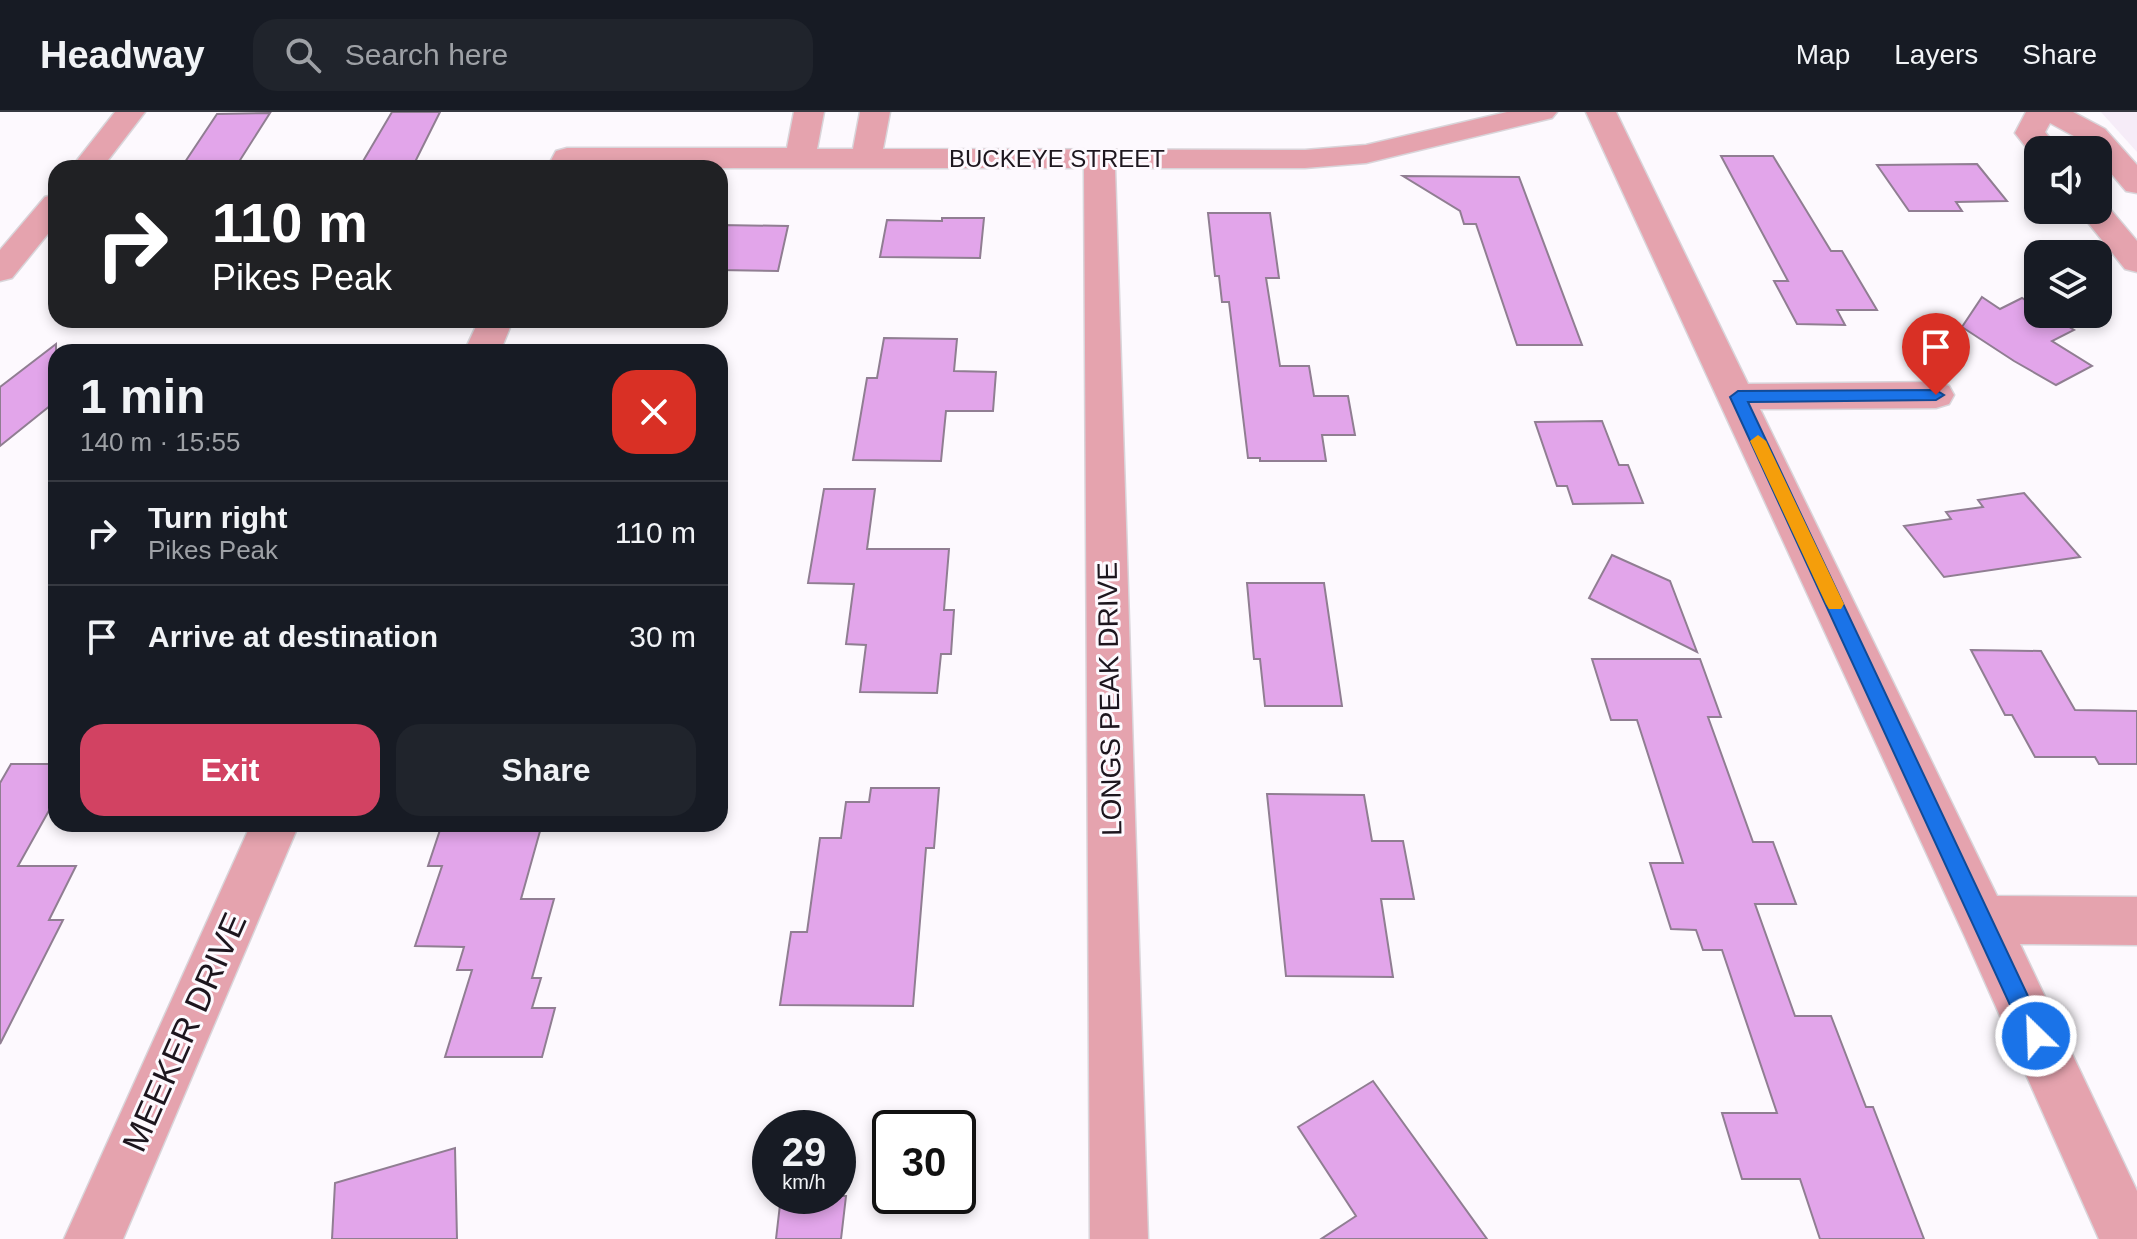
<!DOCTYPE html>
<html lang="en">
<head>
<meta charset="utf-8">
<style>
	:root { --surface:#171b24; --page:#20242c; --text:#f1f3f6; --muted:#9ea1a6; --line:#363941; --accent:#d24262 }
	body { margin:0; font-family:Helvetica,sans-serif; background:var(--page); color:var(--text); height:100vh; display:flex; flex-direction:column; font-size:30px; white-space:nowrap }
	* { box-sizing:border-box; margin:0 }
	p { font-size:26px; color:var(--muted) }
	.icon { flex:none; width:44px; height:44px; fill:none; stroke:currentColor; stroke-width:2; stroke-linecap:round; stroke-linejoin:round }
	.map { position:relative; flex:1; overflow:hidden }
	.sheet { position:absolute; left:48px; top:232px; width:680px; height:488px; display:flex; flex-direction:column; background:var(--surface); border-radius:24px; box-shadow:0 4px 12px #0003 }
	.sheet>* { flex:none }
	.guide { position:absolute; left:48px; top:48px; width:680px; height:168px; border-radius:24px; box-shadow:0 4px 12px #0003; background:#202124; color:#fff; overflow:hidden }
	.buttons { position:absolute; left:2024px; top:24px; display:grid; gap:16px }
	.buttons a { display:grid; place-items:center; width:88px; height:88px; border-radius:16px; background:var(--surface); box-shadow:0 4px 12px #0003; font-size:40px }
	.speed { position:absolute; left:752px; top:998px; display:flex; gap:16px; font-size:40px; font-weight:700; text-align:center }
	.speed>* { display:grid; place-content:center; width:104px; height:104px; border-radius:50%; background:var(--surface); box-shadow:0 4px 12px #0003; line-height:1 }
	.speed small { font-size:20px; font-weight:400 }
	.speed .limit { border:4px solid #111; border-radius:12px; background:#fff; color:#111 }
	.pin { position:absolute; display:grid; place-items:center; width:68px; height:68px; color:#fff; margin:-82px -34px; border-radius:50% 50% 50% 0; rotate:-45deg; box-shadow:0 0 8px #0007 }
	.pin .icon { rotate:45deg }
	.me { position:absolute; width:88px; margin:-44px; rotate:336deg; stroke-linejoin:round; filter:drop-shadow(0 0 6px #0008) }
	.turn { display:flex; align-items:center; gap:28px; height:168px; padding:0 32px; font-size:36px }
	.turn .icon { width:104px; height:104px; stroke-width:2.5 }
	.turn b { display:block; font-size:56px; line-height:68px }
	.round { display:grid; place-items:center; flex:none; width:84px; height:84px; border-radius:24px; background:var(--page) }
	.summary { display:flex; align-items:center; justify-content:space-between; height:136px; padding:0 32px }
	h1 { font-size:48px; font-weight:600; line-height:60px }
	.action { display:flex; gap:16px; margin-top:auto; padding:16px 32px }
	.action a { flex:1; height:92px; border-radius:24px; background:var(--accent); color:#fff; font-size:32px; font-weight:600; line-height:92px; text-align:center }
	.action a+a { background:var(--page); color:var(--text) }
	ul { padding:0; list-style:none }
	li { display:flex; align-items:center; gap:24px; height:104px; padding:0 32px; border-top:2px solid var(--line) }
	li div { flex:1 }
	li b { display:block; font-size:30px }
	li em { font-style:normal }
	header { display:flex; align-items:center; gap:48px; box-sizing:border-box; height:112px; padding:0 40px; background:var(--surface); border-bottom:2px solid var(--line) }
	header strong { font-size:38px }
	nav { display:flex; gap:44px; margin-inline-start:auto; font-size:28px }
	.search { width:560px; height:72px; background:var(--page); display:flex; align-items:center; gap:20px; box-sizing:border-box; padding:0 28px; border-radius:24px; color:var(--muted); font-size:30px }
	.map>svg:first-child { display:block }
	.built { fill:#f6ecf8 }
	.building { fill:#e2a5ea; stroke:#907e92; stroke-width:2 }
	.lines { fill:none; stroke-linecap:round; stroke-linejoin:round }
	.minor-casing { stroke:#d9d5da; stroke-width:3 }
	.minor { fill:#e5a3ae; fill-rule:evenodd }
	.route { fill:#1a73e8; stroke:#114b97; stroke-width:2 }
	.slow { fill:#f59e0b }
	.labels { text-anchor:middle; stroke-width:6; stroke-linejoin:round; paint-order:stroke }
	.far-street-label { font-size:24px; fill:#1d161e; stroke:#fdf9fe }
	.street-label { font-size:28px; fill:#1d161e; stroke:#fdf9fe }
	.near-street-label { font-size:34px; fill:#1d161e; stroke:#fdf9fe }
</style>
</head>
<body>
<header>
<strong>Headway</strong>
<div class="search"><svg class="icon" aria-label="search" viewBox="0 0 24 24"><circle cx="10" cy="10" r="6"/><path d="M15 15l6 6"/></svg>Search here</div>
<nav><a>Map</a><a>Layers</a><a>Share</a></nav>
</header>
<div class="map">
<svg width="2137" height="1127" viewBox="0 0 2137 1127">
	<rect width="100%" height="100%" fill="#fdf9fe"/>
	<path class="built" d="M2101 0H2137V40Z"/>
	<g class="building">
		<path d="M392 0H440L412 56H359Z"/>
		<path d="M270 1 235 56H181L217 2Z"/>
		<path d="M1721 44H1773L1831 139H1842L1877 198H1837L1845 213 1797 212 1774 169H1788Z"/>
		<path d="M1977 52 2007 89 1956 90 1962 99H1909L1877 53Z"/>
		<path d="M1403 64 1519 65 1582 233H1517L1476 112H1464L1460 99Z"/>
		<path d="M1208 101H1270L1279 166H1266L1280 254H1309L1314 284H1348L1355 323H1322L1326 349H1260V346H1248L1229 190H1222L1219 164H1215Z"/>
		<path d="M942 106H984L980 146 880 145 887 108 942 109Z"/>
		<path d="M720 113 788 114 778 159 720 158Z"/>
		<path d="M1982 185 2000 197 2022 186 2038 196V202H2048L2074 218 2052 229 2092 254 2056 273 2014 249 1962 215Z"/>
		<path d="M884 226 957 227 954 259 996 260 993 299H946L941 349 853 348 867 266H877Z"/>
		<path d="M56 232V289L0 334V275Z"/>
		<path d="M1602 309 1619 353H1628L1643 391 1573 392 1567 374H1557L1535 310Z"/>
		<path d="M824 377H875L867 437H949L944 498H954L951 542H941L937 581 860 580 866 533 846 532 854 472 808 471Z"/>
		<path d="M2024 381 2080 445 1944 465 1904 414 1951 407 1946 400 1983 395 1978 388Z"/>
		<path d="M1612 443 1670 469 1697 540 1589 486Z"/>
		<path d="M1247 471H1324L1342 594H1265L1260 547H1254Z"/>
		<path d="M1971 538 2041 539 2075 598 2137 599V652H2099L2095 645H2035L2012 603H2005Z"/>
		<path d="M1592 547H1700L1721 605H1708L1753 730H1773L1796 792H1755L1795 904H1831L1866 995H1873L1924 1127H1820L1800 1067H1742L1722 1001H1777L1722 838H1703L1696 818 1671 817 1650 751H1683L1637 608H1611Z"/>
		<path d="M11 652H56V686L18 754H76L49 808H63L0 932V671Z"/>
		<path d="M871 676H939L934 736H926L913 894 780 893 791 820H807L820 726H841L846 690H869Z"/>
		<path d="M1267 682 1364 683 1372 729H1403L1414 787H1381L1393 865 1286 864Z"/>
		<path d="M442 712H542L521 787H554L532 866H541L532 896H555L542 945H445L472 858H457L464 835 415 834 442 754H428Z"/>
		<path d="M1373 969 1487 1127H1321L1356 1104 1298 1015Z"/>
		<path d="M455 1036 457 1127H332L335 1071Z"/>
		<path d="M781 1084H846L841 1127H776Z"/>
	</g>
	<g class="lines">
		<defs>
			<g id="minor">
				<path d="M115 0H145L102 56H71Z"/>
				<path d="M794 0H824L817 37H853L860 0H890L883 37 1305 38 1366 33 1507 0H1557L1552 6 1366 51 1305 56H1115L1148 1127H1090L1084 56H547L556 39 567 36H787Z"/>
				<path d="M1586 0H1616L1748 272 1936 270 1949 274 1954 283 1949 292 1936 296 1760 297 1997 784 2137 785V833L2020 832 2137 1079V1127H2099L1965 825Z"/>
				<path d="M2026 0H2073L2105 17 2137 53V81L2126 79 2098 46V38H2091L2083 29 2050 11 2045 20 2059 38H2038V46L2033 44 2015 21Z"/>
				<path d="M56 82V112L12 166 0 169V138L45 85Z"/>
				<path d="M2098 89 2105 91 2137 129V160L2125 157 2078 98H2098Z"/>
				<path d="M479 208H513L500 240H464Z"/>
				<path d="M251 712H299L123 1127H64Z"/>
			</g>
		</defs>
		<use href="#minor" class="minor-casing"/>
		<use href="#minor" class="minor"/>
	</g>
	<path class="route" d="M1936 278 1944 283 1936 288 1748 290 2043 916 2047 924 2043 932 2036 935 2028 932 1730 285 1738 279Z"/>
	<path class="slow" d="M1758 323 1766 329 1844 492 1841 497H1829L1826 492 1750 329Z"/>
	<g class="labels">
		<g class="far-street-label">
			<text x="1057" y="55">BUCKEYE STREET</text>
		</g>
		<g class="street-label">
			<text transform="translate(1109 587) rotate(-91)" y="10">LONGS PEAK DRIVE</text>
		</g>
		<g class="near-street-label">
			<text transform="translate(184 920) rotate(-66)" y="12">MEEKER DRIVE</text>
		</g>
	</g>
</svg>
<div class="buttons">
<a><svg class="icon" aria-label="sound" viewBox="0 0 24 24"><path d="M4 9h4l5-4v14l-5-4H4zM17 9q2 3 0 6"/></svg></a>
<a><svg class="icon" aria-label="layers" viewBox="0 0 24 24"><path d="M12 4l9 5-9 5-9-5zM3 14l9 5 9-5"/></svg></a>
</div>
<div class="speed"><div>29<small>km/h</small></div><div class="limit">30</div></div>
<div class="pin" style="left:1936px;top:283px;background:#d93025"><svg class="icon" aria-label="arrive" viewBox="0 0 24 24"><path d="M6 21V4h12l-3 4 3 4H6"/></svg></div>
<svg class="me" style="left:2036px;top:924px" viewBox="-20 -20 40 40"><circle r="17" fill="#1a73e8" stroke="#fff" stroke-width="3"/><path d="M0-11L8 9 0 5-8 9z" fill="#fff"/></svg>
<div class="guide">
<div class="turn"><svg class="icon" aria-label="right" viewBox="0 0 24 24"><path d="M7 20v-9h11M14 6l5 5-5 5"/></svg><div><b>110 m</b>Pikes Peak</div></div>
</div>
<section class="sheet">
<div class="summary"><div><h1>1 min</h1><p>140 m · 15:55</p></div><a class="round" style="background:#d93025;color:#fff"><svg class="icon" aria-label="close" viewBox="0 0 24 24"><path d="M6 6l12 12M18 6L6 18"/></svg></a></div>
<ul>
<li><svg class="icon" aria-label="right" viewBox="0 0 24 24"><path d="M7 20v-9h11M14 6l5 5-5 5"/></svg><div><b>Turn right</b><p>Pikes Peak</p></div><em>110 m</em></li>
<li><svg class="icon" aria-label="arrive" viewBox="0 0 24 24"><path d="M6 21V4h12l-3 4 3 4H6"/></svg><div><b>Arrive at destination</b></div><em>30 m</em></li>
</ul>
<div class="action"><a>Exit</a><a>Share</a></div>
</section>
</div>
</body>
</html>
